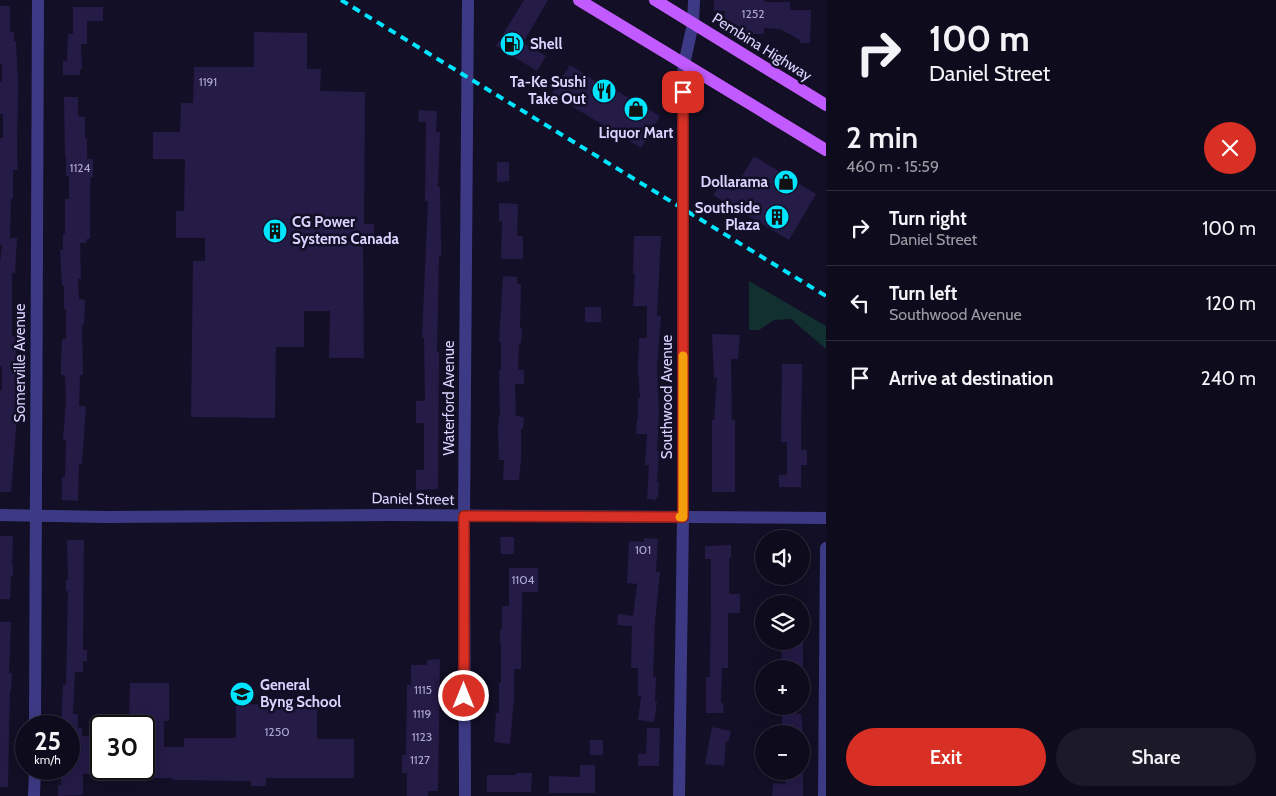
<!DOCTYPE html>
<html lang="en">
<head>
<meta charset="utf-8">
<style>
	:root { --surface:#0e0b1c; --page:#1c1929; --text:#f1f3f6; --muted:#9b9ba3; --line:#2e2b3b; --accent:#d93025 }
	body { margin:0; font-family:Cabin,sans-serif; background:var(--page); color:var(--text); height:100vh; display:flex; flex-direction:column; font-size:19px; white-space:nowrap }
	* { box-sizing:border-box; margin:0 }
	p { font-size:16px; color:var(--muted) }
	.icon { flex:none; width:28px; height:28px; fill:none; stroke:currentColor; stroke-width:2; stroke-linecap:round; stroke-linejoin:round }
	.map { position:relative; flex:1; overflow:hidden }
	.details { display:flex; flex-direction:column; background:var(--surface); width:450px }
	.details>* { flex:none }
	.guide { background:#0e0b1c; color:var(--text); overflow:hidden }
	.controls { position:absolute; left:755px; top:530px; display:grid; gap:10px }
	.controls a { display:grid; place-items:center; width:55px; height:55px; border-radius:50%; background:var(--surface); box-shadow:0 5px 20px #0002,0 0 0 1px var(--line); font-size:25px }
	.speed { position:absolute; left:15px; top:715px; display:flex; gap:10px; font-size:25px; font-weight:700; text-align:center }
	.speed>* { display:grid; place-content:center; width:65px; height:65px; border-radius:50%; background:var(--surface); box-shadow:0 5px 20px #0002,0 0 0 1px var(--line); line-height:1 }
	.speed small { font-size:12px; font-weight:400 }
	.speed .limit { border:2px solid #111; border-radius:8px; background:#fff; color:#111 }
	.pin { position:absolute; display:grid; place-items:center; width:42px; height:42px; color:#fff; margin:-21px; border-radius:10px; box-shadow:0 2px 8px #0006 }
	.me { position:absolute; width:55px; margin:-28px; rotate:0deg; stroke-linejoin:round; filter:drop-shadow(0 0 4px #0008) }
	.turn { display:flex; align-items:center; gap:18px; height:105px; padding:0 20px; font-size:22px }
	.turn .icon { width:65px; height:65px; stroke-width:2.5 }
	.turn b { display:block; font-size:35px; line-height:42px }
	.round { display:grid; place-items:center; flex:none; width:52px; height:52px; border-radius:26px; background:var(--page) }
	.head { display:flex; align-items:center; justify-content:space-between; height:85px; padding:0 20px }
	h1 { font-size:30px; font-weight:600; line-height:38px }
	.button { display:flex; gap:10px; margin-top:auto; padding:10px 20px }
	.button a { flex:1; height:58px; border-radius:30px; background:var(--accent); color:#fff; font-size:20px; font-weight:600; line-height:58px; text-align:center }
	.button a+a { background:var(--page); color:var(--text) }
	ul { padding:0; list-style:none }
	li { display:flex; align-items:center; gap:15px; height:75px; padding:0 20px; border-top:1px solid var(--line) }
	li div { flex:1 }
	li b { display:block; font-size:19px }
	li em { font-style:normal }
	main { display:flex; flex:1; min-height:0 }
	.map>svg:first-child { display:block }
	.green { fill:#12302f }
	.building { fill:#241b47 }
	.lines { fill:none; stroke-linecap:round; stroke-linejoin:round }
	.street { stroke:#3d3a85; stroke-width:12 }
	.primary { stroke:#c25bff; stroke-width:12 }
	.rail { stroke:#00e5ff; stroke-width:4; stroke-dasharray:8 6; stroke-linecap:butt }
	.route-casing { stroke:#8d1f18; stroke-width:12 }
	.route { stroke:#d93025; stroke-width:9 }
	.slow { stroke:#f59e0b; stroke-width:9 }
	.labels { text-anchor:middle; stroke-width:5; stroke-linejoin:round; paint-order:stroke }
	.number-label { font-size:12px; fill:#aca6d1 }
	.poi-label { font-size:15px; font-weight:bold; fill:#d9d4ff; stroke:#130f26; text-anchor:start }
	.street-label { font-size:15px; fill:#d9d4ff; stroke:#130f26 }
</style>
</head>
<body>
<main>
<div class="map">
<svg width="826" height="796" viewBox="0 0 826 796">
	<rect width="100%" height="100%" fill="#130f26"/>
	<path class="green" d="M749 281 826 326V349L791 319 774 320 759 330H749Z"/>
	<g class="building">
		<path d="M524 0H548L523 43 546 56 537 71 496 46Z"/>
		<path d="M714 0H764V2H790V10H811L810 43H800V40L780 29 764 28V34H744V30L725 18V11H714Z"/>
		<path d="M0 6H10V32H14V41H16L18 83 17 157 18 170H13V199H11L10 238H17L15 273H12V336H16V429L11 492H0V390H2V366H0V263L2 245H0V138H3V114H0V82H2V64H0Z"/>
		<path d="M73 7H103V21H87V44H81L82 69H80V75H63V61H67L68 34H73Z"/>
		<path d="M254 32 307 33V69H321L320 91 365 92 364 224H374V237H363L364 358H329L330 311H304V347H276L275 418 191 417 193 261H205V238H176V211H184L185 159H153V132H180L181 103H193L194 67H254Z"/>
		<path d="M570 65 613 92 617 91 660 116 641 148 552 94Z"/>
		<path d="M64 97H78V116L85 117V138H87V159H93V177H91L90 190V239H87L86 243H80L81 279H78L79 299 85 300 84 325H82L83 375H80L79 406H86L82 464H79L78 501 62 500V477H65L66 440H63L66 400 65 375H61V361L62 339H66V309H64V286H62L60 250H63V234H65V199H69V176H66V157H65Z"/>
		<path d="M419 110 437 111 436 132H440L438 187H440L441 242V256H439L437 352H439L438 489 416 490V470H424V423H416V401H425L424 338H422L428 201H425L426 122H418Z"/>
		<path d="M754 156 816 194 789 240 713 195 721 183 733 191Z"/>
		<path d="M497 162H509V181L497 182Z"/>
		<path d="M499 203 518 204 517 236H523V259H501L502 221H499Z"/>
		<path d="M634 236H661L657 316H661L657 366 659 413 657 451H659L657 482H659L658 497H656V500L647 499 649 465H645L647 434H636L637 418H638V398H640L638 370 639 338H647V306H633L635 274H633Z"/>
		<path d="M503 276 517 277V284H521L520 328H522L521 343H519L518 370H524V384H515L516 416 524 417 523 429H521V460L519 480H503L504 460H499L498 428 499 416H500L499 370H501V342H499Z"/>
		<rect x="585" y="307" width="16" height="15"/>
		<path d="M712 334 740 335 738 359H731L732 420H735V492H712V420H714L717 378H714Z"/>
		<path d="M782 364H802L801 450H807V465H801V487H779V475H787V442H781Z"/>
		<path d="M0 536H13L12 565H13V576H11L10 599H0Z"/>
		<path d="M500 537H514V554H501Z"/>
		<path d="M644 538 658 539 656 572H660L655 622 653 677H656L655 702H657L654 722 638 720 641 696H638V668H631L632 626 617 625 618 614 633 616 637 584 627 583 629 541 644 542Z"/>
		<path d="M67 540H84L83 650H87V661H83V672H75L73 714H78V728H82V736H91V741H101V768H90V774H83V795L58 796V785H61V769H69V726H61L63 684 66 685 68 591H66V580H68Z"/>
		<path d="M731 545V558H729V594H740V613H728V668H722L721 703H723L724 713H706V677H710L711 588V559H705V546Z"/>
		<path d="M509 568H538V592H522L521 669H514V698L510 744 494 742 496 713H499V683H501V644H500V629H502V606H509Z"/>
		<path d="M0 622H11L9 673H12L11 691H10L8 787H0Z"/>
		<path d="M785 641H803V669H782L781 643H785Z"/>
		<path d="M440 659 438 791H428V796H407V773H402V755H406L407 685H411V665H427V660Z"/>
		<path d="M130 683H169V721H164V747H184V738H236V704L317 705V739H354V778H266V786H251V781L172 780V778H131V769H144V726H131L132 721H129Z"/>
		<path d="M782 706H797V714H801L803 734H782Z"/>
		<path d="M712 727 731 731 728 742 726 741 724 766 705 764Z"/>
		<path d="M647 728H660L659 766H638V754H646Z"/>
		<rect x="590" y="740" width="13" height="15"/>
		<path d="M580 765H595V793H549V776L580 777Z"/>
		<path d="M786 771H803V796H772L773 783 785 784Z"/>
		<path d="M516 773H532L531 792H487V775H516Z"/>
	</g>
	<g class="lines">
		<g class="street">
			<path d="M0 515 106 517 391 515 826 518"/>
			<path d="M35 726 38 0"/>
			<path d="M34 796 35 769"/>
			<path d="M465 796 464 516 468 0"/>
			<path d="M679 796 683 517V79L684 64 693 24 694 0"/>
			<path d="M824 796 826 548"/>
		</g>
		<g class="primary">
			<path d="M579 0 826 150"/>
			<path d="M655 0 826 105"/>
		</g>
		<path class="rail" d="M341 0 826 296"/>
	</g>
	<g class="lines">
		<defs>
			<path id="route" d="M464 696V516L683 517V92"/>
		</defs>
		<use href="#route" class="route-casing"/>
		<use href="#route" class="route"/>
		<path class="slow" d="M680 517H683V356"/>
	</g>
	<defs>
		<symbol id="fuel-disc" viewBox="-11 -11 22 22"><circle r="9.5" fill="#00e5ff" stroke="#130f26"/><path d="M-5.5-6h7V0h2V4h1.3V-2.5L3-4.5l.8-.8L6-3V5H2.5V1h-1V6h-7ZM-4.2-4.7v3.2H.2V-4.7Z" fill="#111"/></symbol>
		<symbol id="restaurant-disc" viewBox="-11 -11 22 22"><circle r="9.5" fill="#00e5ff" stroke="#130f26"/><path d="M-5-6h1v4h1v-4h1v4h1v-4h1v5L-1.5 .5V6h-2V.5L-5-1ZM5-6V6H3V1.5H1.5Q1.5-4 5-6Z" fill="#111"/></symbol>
		<symbol id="shop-disc" viewBox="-11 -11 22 22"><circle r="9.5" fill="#00e5ff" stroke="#130f26"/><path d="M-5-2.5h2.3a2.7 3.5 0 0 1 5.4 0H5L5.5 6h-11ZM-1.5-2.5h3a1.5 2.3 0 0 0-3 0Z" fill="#111"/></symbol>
		<symbol id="building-disc" viewBox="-11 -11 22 22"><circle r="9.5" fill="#00e5ff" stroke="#130f26"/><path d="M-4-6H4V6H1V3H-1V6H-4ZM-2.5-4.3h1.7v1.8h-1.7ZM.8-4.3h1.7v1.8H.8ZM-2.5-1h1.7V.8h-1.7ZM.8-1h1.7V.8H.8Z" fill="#111"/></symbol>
		<symbol id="school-disc" viewBox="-11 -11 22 22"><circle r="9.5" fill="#00e5ff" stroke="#130f26"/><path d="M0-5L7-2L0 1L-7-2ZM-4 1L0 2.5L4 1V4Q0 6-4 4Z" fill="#111"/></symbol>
	</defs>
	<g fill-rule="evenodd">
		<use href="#fuel-disc" x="498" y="30" width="28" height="28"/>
		<use href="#restaurant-disc" x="590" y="77" width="28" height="28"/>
		<use href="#shop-disc" x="622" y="95" width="28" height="28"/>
		<use href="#shop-disc" x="772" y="168" width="28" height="28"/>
		<use href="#building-disc" x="763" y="203" width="28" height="28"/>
		<use href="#building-disc" x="261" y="217" width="28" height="28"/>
		<use href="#school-disc" x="228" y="680" width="28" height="28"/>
	</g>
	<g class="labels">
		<g class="number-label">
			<text x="753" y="18">1252</text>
			<text x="208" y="86">1191</text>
			<text x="80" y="172">1124</text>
			<text x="643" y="554">101</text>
			<text x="523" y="584">1104</text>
			<text x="423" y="694">1115</text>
			<text x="422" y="718">1119</text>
			<text x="277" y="736">1250</text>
			<text x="422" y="741">1123</text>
			<text x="420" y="764">1127</text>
		</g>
		<g class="poi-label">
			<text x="530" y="49">Shell</text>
			<text x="586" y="87" text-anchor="end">Ta-Ke Sushi<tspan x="586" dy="17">Take Out</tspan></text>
			<text x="636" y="138" text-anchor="middle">Liquor Mart</text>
			<text x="768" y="187" text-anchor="end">Dollarama</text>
			<text x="760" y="213" text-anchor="end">Southside<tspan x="760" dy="17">Plaza</tspan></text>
			<text x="292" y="227">CG Power<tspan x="292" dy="17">Systems Canada</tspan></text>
			<text x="260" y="690">General<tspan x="260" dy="17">Byng School</tspan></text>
		</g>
		<g class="street-label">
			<text transform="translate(762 47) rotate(32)" y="5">Pembina Highway</text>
			<text transform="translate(20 363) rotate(-90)" y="5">Somerville Avenue</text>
			<text transform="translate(667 397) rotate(-90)" y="5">Southwood Avenue</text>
			<text transform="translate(449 398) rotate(-90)" y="5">Waterford Avenue</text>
			<text transform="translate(413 499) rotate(1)" y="5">Daniel Street</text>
		</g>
	</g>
</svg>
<div class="controls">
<a><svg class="icon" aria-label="sound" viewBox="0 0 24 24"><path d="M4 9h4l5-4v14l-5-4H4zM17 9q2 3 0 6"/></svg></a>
<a><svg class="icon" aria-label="layers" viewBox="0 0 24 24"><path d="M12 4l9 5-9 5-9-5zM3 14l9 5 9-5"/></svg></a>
<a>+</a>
<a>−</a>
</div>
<div class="speed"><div>25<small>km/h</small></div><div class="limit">30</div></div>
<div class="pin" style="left:683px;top:92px;background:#d93025"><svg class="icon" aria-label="arrive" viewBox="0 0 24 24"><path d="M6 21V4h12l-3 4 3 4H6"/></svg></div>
<svg class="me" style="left:464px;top:696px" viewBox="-20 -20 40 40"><circle r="17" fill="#d93025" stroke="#fff" stroke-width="3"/><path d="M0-11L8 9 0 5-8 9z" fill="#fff"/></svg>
</div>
<section class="details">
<div class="guide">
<div class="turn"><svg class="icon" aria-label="right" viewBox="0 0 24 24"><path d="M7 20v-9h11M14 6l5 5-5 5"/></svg><div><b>100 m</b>Daniel Street</div></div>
</div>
<div class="head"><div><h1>2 min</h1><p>460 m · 15:59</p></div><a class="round" style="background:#d93025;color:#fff"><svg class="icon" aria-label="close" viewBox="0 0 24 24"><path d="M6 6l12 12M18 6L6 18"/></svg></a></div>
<ul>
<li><svg class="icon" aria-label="right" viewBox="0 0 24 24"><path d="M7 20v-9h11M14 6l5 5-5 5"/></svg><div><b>Turn right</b><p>Daniel Street</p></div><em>100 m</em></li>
<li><svg class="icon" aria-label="left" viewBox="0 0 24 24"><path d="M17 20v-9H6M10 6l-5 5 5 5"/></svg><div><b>Turn left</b><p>Southwood Avenue</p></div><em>120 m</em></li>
<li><svg class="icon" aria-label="arrive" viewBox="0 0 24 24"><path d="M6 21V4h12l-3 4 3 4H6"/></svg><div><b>Arrive at destination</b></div><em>240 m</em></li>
</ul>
<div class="button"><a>Exit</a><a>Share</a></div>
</section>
</main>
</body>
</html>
